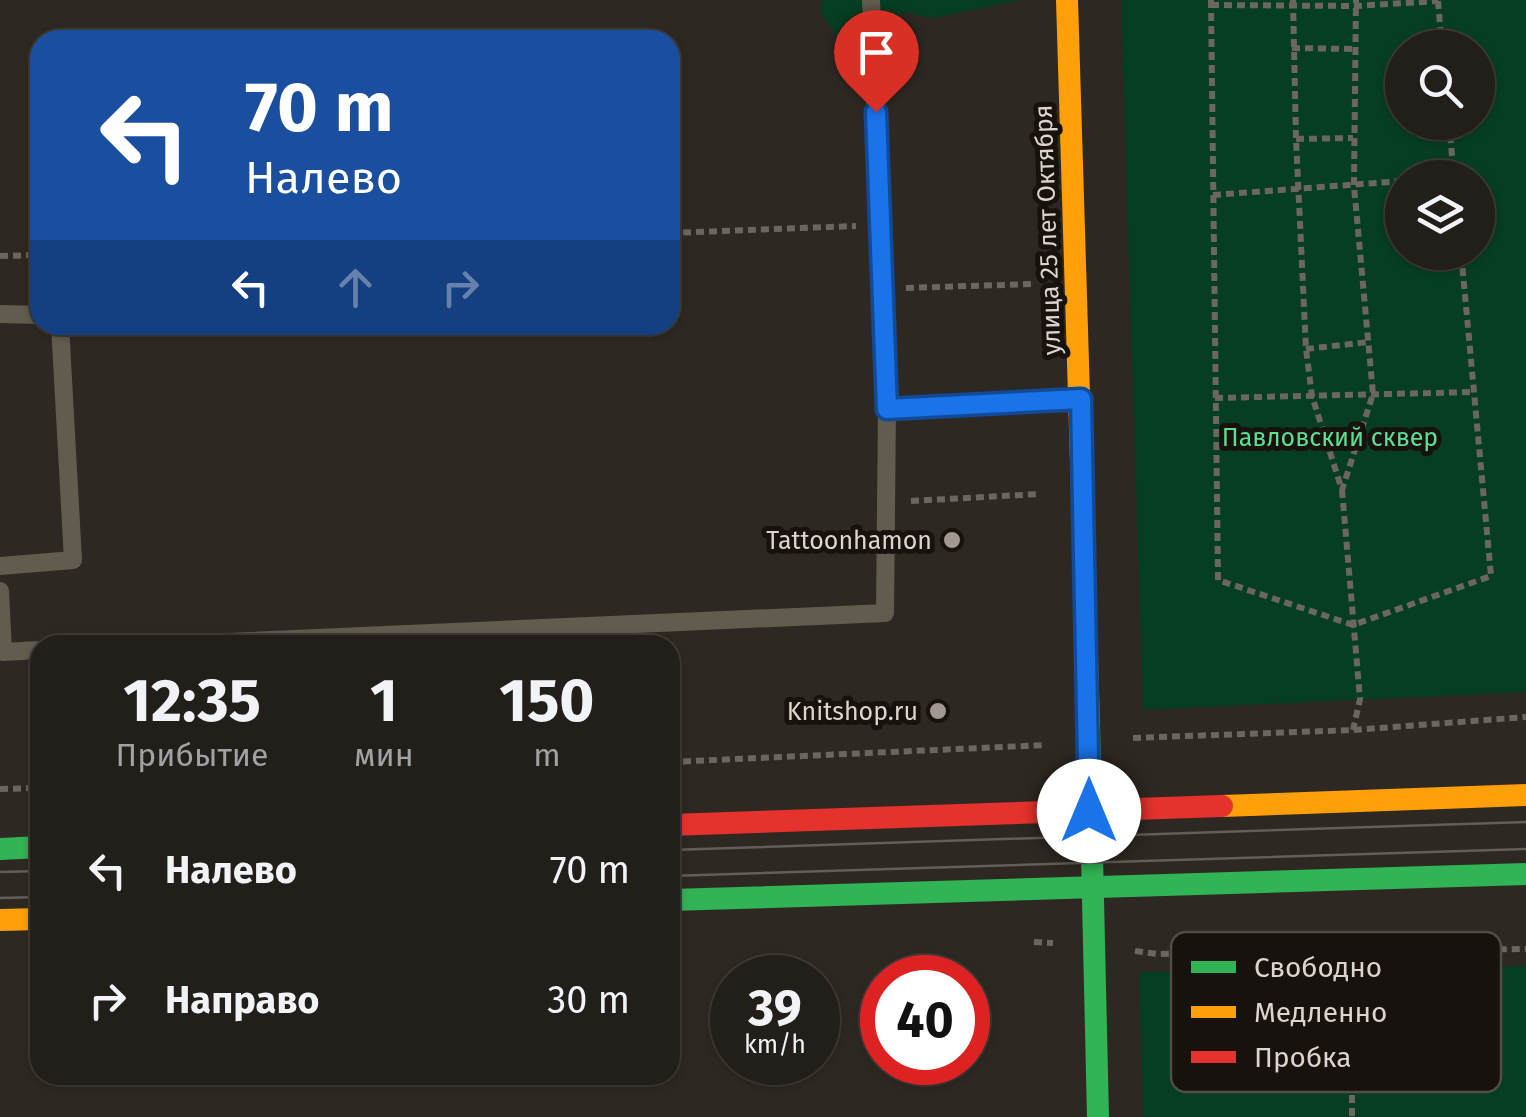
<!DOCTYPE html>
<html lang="ru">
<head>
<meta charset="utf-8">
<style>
	:root { --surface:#221e1a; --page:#2e2b27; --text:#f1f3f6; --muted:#a2a2a2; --line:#3f3c39 }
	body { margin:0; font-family:"Fira Sans",sans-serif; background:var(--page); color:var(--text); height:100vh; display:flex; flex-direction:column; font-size:38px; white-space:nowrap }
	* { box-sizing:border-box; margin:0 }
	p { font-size:32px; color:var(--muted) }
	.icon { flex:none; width:55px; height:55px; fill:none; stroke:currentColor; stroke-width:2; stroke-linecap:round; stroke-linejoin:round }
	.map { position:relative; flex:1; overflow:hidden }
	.side { position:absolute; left:30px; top:635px; width:650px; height:450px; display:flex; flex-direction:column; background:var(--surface); border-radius:30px; box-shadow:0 2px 8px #0004,0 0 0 2px var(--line) }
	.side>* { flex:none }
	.guide { position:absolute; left:30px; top:30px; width:650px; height:305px; border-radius:30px; box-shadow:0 2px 8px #0004,0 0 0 2px var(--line); background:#1a4fa0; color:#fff; overflow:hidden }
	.controls { position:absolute; left:1385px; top:30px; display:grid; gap:20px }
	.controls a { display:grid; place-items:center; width:110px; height:110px; border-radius:50%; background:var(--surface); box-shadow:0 2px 8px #0004,0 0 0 2px var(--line); font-size:50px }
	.speed { position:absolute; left:710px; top:955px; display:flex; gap:20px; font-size:50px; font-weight:700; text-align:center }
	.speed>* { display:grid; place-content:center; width:130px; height:130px; border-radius:50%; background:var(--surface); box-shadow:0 2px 8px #0004,0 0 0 2px var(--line); line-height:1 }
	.speed small { font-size:25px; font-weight:400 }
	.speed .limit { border:15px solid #d22; background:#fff; color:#111 }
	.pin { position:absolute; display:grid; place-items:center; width:85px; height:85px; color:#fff; margin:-102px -42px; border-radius:50% 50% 50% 0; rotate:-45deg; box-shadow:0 0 10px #0007 }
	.pin .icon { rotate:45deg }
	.me { position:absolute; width:110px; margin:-55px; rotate:0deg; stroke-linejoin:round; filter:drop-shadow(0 0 8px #0008) }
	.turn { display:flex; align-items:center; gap:35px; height:210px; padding:0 50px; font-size:45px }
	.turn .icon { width:130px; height:130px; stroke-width:2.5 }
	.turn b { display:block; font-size:70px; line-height:85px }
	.lanes { display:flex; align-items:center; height:95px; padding:0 50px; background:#0003; justify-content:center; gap:50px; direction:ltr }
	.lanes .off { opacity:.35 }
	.eta { display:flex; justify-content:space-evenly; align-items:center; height:170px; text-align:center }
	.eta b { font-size:60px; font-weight:700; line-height:70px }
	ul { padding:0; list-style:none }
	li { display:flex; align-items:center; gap:30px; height:130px; padding:0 50px }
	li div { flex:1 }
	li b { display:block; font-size:38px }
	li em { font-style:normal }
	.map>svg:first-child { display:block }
	.green { fill:#063e23; fill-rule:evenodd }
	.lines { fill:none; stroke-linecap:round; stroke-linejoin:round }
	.path { stroke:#6b665e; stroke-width:6; stroke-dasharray:8 5; stroke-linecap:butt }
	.lane { stroke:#615c4f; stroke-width:18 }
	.fast { stroke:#30b455; stroke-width:22 }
	.slow { stroke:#ff9f0a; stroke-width:22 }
	.jam { stroke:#e5322d; stroke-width:22 }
	.tram { stroke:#635e56; stroke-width:2.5 }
	.route-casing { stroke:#114b97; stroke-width:25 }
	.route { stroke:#1a73e8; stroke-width:18 }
	.poi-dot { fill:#a09891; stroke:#17120d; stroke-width:4 }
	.labels { text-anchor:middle; stroke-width:10; stroke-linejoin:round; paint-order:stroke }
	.street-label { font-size:25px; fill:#ddd5cd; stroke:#17120d }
	.park-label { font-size:25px; fill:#5adf95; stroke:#17120d }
	.poi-label { font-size:25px; fill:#ddd5cd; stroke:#17120d; text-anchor:end }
	.key { fill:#17120d; stroke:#524c47; stroke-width:2.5 }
	.key-label { font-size:28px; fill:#ddd5cd }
</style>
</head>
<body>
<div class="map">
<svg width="1526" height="1117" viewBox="0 0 1526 1117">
	<rect width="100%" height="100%" fill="#2e2822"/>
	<g class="green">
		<path d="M822 0H1022L934 18 902 12 869 61 853 62 820 11Z"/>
		<path d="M1121 0H1526V692L1143 710ZM1402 48H1478V122H1402ZM1402 178H1478V252H1402Z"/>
		<path d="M1526 966V1117H1143L1139 972Z"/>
	</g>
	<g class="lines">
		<g class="path">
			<path d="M1211 0 1218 580 1353 625 1491 576 1461 252"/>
			<path d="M1293 0 1296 139 1306 349 1312 396 1342 490 1373 394 1354 186 1356 0"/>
			<path d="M1438 1 1442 48"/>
			<path d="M1211 5 1356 6 1438 1"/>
			<path d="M1292 48 1354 49"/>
			<path d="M1449 122 1454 178"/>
			<path d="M1296 139 1353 138"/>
			<path d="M1213 195 1402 181"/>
			<path d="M670 233 856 226"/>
			<path d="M0 256 40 255"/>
			<path d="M906 288 1033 284"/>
			<path d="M1306 349 1369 342"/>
			<path d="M1215 398 1475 392"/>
			<path d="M1342 490 1360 699 1353 730"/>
			<path d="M911 501 1039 494"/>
			<path d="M1133 738 1353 730 1526 717"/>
			<path d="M670 762 1046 745"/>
			<path d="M0 789 40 788"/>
			<path d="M1034 942 1053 943"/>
			<path d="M1135 951 1158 954 1526 949"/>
			<path d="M1352 952V1117"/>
		</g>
		<g class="lane">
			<path d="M0 314 40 315"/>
			<path d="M887 409 1076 400"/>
			<path d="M0 566 73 560 60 325"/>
			<path d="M0 591 3 652 40 650"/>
			<path d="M159 645 885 613 887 409 871 0"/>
		</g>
		<g class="fast">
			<path d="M1089 725 1098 1117"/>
			<path d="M0 849 40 847"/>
			<path d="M670 900 1526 874"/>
		</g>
		<g class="slow">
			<path d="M1067 0 1089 725"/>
			<path d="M1222 806 1526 795"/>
			<path d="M0 920 40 919"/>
		</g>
		<path class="jam" d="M670 825 1222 806"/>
		<g class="tram">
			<path d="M670 850 1526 822"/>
			<path d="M0 872 40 871"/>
			<path d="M670 876 1526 849"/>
			<path d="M0 898 40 897"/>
		</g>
	</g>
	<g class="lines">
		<defs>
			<path id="route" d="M876 112 887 409 1081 399 1089 811"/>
		</defs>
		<use href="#route" class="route-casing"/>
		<use href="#route" class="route"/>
	</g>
	<g class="poi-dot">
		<circle cx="952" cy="540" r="10"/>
		<circle cx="938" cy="711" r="10"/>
	</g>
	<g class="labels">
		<g class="street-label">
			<text transform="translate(1047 230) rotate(-92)" y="9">улица 25 лет Октября</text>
		</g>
		<g class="park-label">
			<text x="1330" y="446">Павловский сквер</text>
		</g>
		<g class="poi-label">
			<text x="932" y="549">Tattoonhamon</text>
			<text x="918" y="720">Knitshop.ru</text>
		</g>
	</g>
	<rect x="1171" y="932" width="330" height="160" rx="15" class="key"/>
	<rect x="1191" y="961" width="45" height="12" fill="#30b455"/>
	<rect x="1191" y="1006" width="45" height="12" fill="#ff9f0a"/>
	<rect x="1191" y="1051" width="45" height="12" fill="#e5322d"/>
	<g class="key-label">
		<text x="1254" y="977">Свободно</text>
		<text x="1254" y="1022">Медленно</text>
		<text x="1254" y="1067">Пробка</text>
	</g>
</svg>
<div class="controls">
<a><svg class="icon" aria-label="search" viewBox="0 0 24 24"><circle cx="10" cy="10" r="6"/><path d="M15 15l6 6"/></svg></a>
<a><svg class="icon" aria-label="layers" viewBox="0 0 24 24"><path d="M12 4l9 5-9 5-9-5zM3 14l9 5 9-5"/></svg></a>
</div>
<div class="speed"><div>39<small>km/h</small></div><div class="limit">40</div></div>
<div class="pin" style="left:876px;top:112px;background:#d93025"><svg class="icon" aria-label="arrive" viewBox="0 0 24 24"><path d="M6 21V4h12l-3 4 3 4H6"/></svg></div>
<svg class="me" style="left:1089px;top:811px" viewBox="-20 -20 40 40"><circle r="19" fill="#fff"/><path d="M0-13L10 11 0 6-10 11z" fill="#1a73e8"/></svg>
<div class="guide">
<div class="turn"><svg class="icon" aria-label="left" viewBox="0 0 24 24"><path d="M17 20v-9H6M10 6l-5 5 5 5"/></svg><div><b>70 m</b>Налево</div></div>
<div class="lanes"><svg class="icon" aria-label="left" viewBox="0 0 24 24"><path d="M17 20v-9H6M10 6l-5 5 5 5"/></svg><svg class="icon off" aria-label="ahead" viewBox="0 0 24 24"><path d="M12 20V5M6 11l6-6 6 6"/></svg><svg class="icon off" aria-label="right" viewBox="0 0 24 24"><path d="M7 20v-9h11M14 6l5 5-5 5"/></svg></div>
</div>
<section class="side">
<div class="eta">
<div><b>12:35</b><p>Прибытие</p></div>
<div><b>1</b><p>мин</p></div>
<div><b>150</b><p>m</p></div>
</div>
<ul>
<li><svg class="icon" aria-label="left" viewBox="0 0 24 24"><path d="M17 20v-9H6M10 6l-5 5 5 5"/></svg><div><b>Налево</b></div><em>70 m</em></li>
<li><svg class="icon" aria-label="right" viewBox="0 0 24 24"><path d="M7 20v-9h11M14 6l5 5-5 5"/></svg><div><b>Направо</b></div><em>30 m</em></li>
</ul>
</section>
</div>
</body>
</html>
